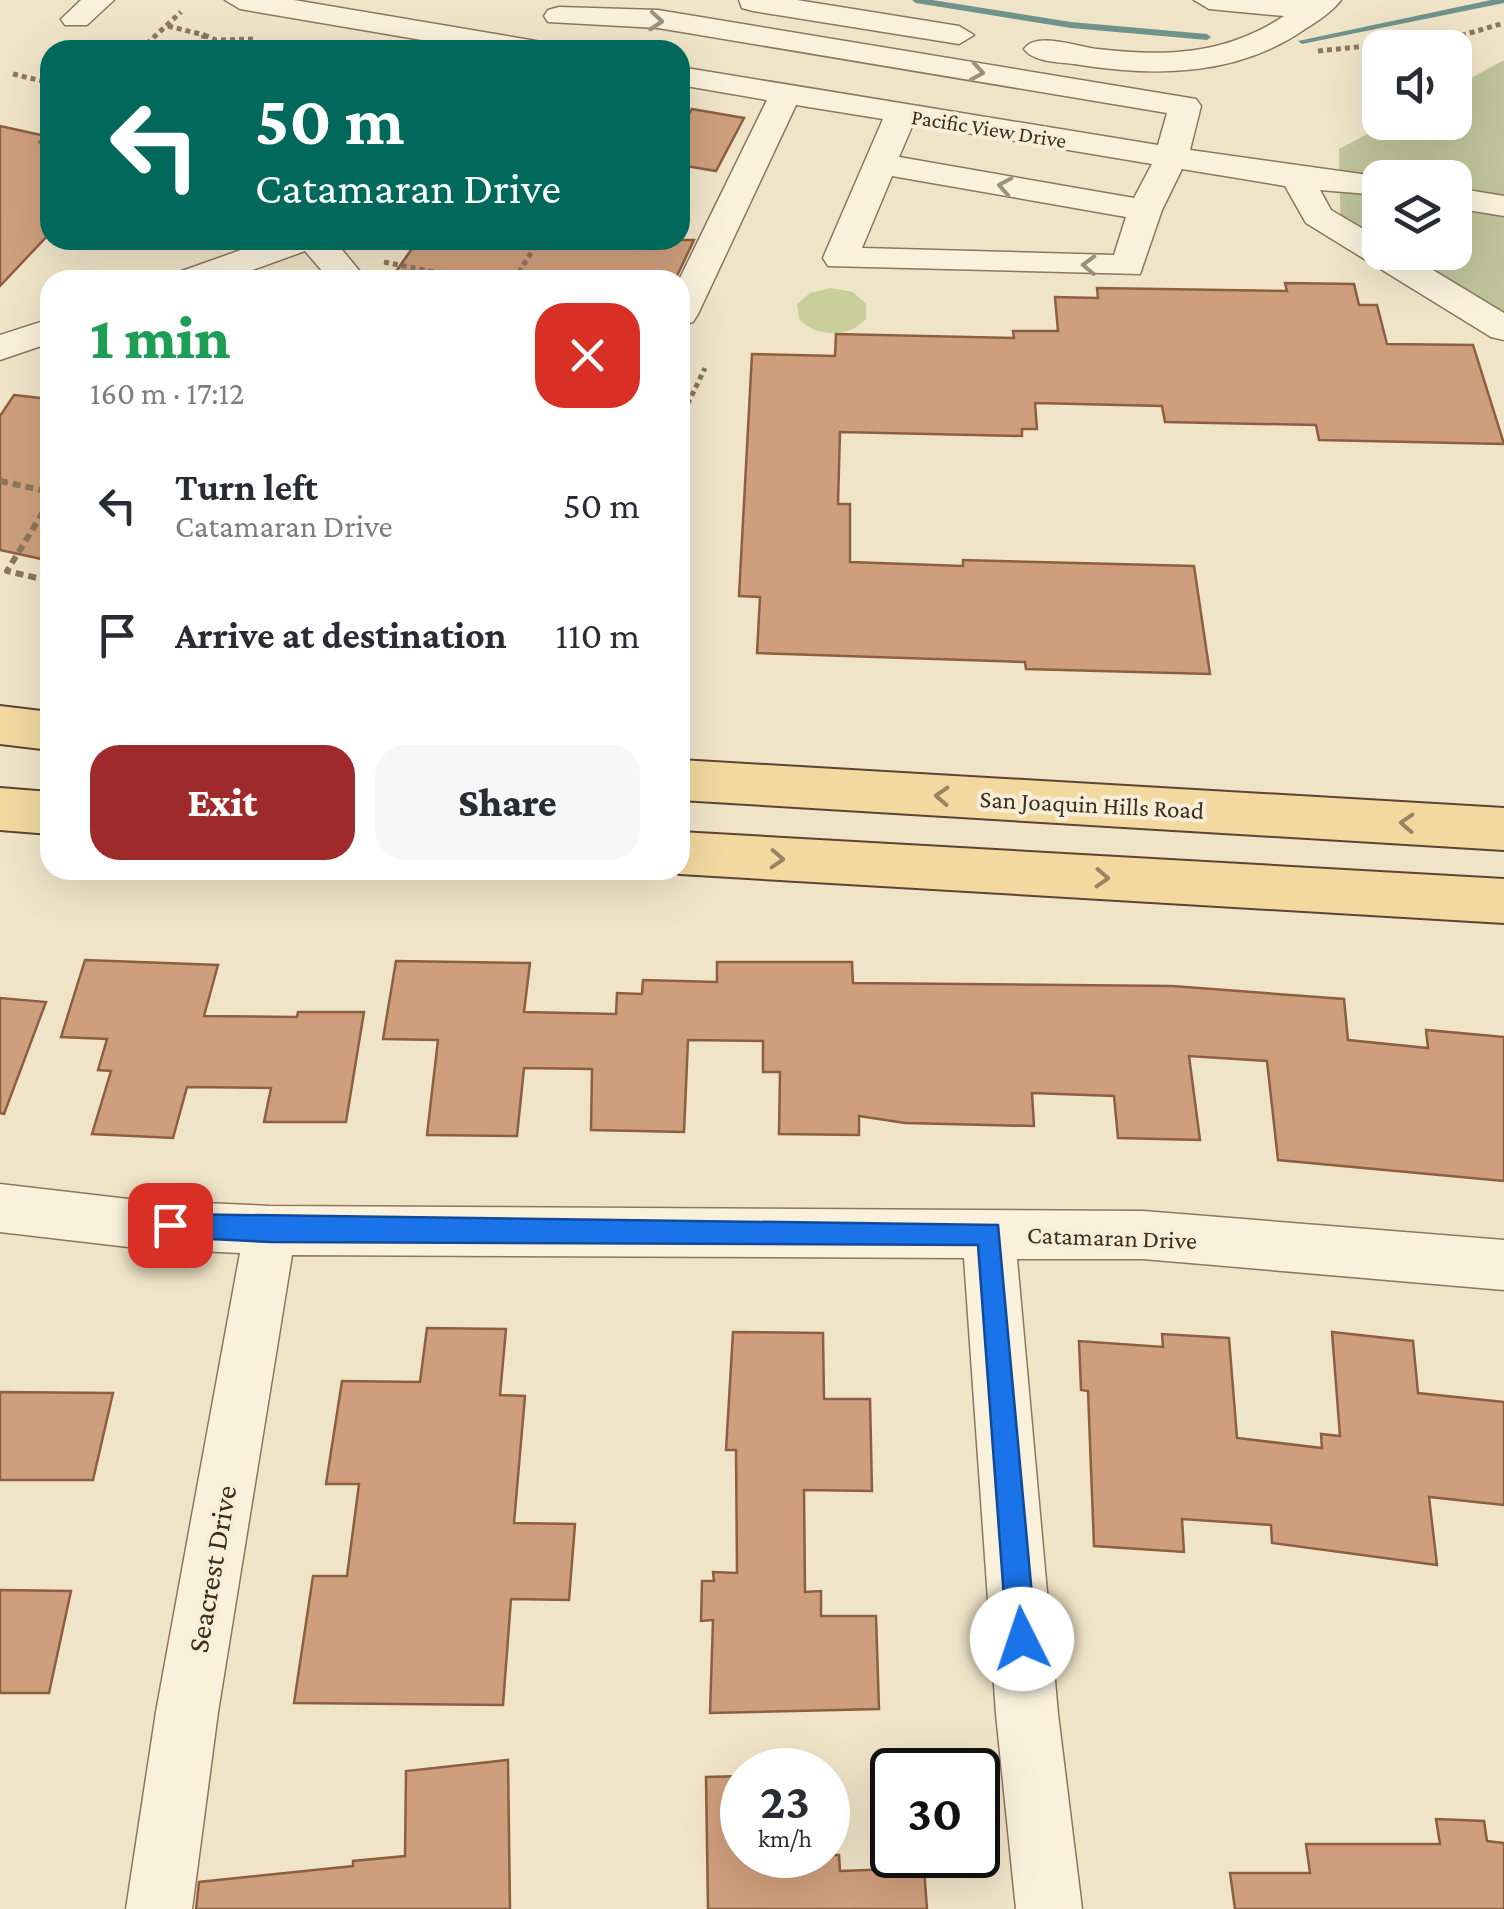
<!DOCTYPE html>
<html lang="en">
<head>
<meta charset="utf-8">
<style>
	:root { --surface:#fff; --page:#f7f7f7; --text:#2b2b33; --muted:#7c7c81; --accent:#9e2a2b }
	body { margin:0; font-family:"Crimson Pro",serif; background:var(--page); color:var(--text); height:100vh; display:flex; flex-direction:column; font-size:38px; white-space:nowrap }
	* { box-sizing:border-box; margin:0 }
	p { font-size:32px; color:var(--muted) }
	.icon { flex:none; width:55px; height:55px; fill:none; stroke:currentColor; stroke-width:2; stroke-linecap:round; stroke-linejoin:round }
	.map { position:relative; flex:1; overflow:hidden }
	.side { position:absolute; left:40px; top:270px; width:650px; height:610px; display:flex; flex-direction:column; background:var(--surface); border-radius:30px; box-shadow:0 10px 40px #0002 }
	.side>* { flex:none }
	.top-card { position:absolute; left:40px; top:40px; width:650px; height:210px; border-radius:30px; box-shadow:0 10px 40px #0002; background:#00695c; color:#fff; overflow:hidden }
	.tools { position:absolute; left:1362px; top:30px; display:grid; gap:20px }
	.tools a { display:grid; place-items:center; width:110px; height:110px; border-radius:20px; background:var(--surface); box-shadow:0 10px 40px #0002; font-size:50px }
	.speed { position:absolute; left:720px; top:1748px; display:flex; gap:20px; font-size:50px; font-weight:700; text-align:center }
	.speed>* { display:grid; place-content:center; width:130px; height:130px; border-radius:50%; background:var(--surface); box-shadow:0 10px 40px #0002; line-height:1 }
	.speed small { font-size:25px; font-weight:400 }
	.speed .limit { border:5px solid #111; border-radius:15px; background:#fff; color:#111 }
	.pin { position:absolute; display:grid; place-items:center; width:85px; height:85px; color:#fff; margin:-42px; border-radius:20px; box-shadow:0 5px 15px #0006 }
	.me { position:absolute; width:110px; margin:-55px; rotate:356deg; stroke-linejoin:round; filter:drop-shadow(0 0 8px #0008) }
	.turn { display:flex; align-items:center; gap:35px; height:210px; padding:0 50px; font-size:45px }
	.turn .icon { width:130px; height:130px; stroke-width:2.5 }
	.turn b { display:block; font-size:70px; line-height:85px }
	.round { display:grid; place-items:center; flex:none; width:105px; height:105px; border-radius:30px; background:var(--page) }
	.summary { display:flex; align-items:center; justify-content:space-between; height:170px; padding:0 50px }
	h1 { font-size:60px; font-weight:800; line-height:75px; color:#1e9e55 }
	.button { display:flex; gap:20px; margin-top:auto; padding:20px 50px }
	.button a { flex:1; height:115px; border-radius:30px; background:var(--accent); color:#fff; font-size:40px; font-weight:800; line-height:115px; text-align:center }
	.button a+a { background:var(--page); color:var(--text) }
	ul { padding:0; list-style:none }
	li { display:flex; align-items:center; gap:30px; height:130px; padding:0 50px }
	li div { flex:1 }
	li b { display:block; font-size:38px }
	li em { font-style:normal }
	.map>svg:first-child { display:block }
	.green { fill:#c9cf9b }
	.cemetery { fill:#bfc49a; fill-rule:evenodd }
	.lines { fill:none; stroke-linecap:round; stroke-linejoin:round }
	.stream { fill:#6f938a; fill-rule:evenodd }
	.building { fill:#cf9f7d; stroke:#8d5f41; stroke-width:2.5 }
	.minor-casing { stroke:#8d765c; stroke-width:3 }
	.major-casing { stroke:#5b4430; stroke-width:4 }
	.path-far1 { stroke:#8d765c; stroke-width:5; stroke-dasharray:5 4; stroke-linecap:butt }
	.path { stroke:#8d765c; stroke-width:6; stroke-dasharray:8 5; stroke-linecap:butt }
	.minor { fill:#faf1dc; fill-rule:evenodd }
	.major { fill:#f3d9a0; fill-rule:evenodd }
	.oneway { stroke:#9c907e }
	.oneway2 { stroke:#988460 }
	.route { fill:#1a73e8; stroke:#114b97; stroke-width:2.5 }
	.labels { text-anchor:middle; stroke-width:8; stroke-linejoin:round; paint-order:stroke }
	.far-street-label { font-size:22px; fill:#3d2e20; stroke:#f7eed8 }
	.street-label { font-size:25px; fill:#3d2e20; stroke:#f7eed8 }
	.near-street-label { font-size:30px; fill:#3d2e20; stroke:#f7eed8 }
</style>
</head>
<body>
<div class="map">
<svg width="1504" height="1909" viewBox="0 0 1504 1909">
	<rect width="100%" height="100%" fill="#f0e4c8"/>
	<path class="green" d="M831 288 853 292 866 304V319C849 338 816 338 799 319L797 304 810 293Z"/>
	<path class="cemetery" d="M1504 60V338L1341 241 1339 149 1388 123 1455 122V87ZM1380 178H1455V252H1380Z"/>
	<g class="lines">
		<g class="stream">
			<path d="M912 0H932L1071 22 1207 34 1211 37 1207 40 1071 28 916 3Z"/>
			<path d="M1491 0H1504V3L1302 44 1298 41Z"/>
		</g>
	</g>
	<g class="building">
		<path d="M692 109 744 118 716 171 680 165V130Z"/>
		<path d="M0 126 50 137V233L0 286Z"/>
		<path d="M418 240H694L675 280H588L542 272 541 280H390Z"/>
		<path d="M1285 283 1354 284 1359 305H1377L1387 344 1473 345 1504 444 1319 440 1316 425 1165 422 1162 406 1035 403 1037 429H1022V436L840 432 838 504H850V562L963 566V560L1194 566 1210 674 1026 669 1025 662 757 653 760 597 739 596 752 354 835 356 836 334 1014 338 1013 331H1058L1055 297 1098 298 1097 288 1287 291Z"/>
		<path d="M14 395 50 399V561L0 550V416Z"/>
		<path d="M85 960 218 965 204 1016 297 1017 298 1012H364L346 1122H264L271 1088 187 1087 173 1138 92 1134 111 1071 98 1070 107 1039 61 1037Z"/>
		<path d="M396 961 530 963 524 1012 616 1014 617 993 642 994 643 980 717 982V962H852L853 983 1172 986 1344 999 1348 1040 1428 1048 1426 1030 1504 1037V1181L1278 1160 1267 1061 1189 1056 1200 1140 1118 1138 1114 1096 1032 1093 1034 1126 905 1123 859 1116V1135L779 1134 780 1072H763V1041L688 1040 684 1132 591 1130 592 1069 524 1068 517 1136 427 1135 438 1040 383 1039Z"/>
		<path d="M0 998 46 1002 4 1114 0 1113Z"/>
		<path d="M427 1328 506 1329 500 1395 525 1396 514 1523 575 1524 569 1600 511 1599 503 1705 294 1703 313 1576H347L359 1484H326L342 1381 420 1382Z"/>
		<path d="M733 1332 823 1333 824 1399H870L872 1491 804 1490 805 1592 821 1591V1616H876L879 1709 710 1713 713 1620 701 1621 702 1581H714L713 1572 737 1573 736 1450H726Z"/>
		<path d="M1332 1332 1413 1341 1418 1393 1504 1402V1505L1429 1497 1437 1565 1272 1543 1271 1525 1182 1519 1184 1552 1094 1546 1088 1391 1081 1390 1079 1341 1163 1347 1162 1334 1229 1338 1237 1438 1322 1448 1321 1434 1340 1436Z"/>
		<path d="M0 1392 113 1393 93 1480H0Z"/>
		<path d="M0 1590 71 1591 49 1693H0Z"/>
		<path d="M508 1760 510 1909H196L199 1882 353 1866V1861L405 1856 406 1771Z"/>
		<path d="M742 1776V1855H839L840 1871 924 1868 927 1909H708L706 1777Z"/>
		<path d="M1436 1819 1484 1821 1487 1841 1504 1843V1909H1235L1230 1873H1310L1306 1844H1440Z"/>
	</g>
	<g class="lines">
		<defs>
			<g id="minor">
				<path d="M81 0H114L87 25H65L61 19Z"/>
				<path d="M225 0H294L536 41 551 50H481L240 9Z"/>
				<path d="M739 0H797L959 26 974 35 959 44 753 11 742 8Z"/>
				<path d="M1194 0H1341C1332 12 1318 21 1305 29 1236 77 1154 77 1074 64 1058 62 1033 62 1024 49 1036 31 1078 47 1097 49 1165 57 1225 55 1284 16L1209 9Z"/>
				<path d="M559 7 658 10 1196 99 1201 106 1190 150 1390 178H1380V195L1320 190 1331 210 1380 239V252H1403L1504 313V340L1491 337 1306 223 1285 186 1182 169 1162 210 1140 274 828 266 823 258 883 119 796 105 698 314 693 322 680 325 679 280 767 100 680 85V67L1158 145 1167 113 658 28 548 22 544 16 548 10ZM913 124 1152 164 1134 198 899 157ZM892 176 1126 217 1114 255 862 248Z"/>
				<path d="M1455 188 1504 196V216L1455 208Z"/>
				<path d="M269 240H334L367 280H330L305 251 225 280H173L179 272Z"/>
				<path d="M50 319V343L0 360V335Z"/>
				<path d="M0 1184 137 1200 270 1206 1143 1211 1504 1240V1290L1143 1259H1017L1058 1714 1082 1909H1016L996 1714 964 1258 292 1255 218 1712 192 1909H126L156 1712 240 1253 137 1248 0 1232Z"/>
			</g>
			<g id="major">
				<path d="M0 706 50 712V750L0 744Z"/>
				<path d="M680 760 1504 808V850L680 800Z"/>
				<path d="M0 788 50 792V834L0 830Z"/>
				<path d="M680 832 1504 879V923L680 874 667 870H680Z"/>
			</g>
		</defs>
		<use href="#minor" class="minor-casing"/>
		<use href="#major" class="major-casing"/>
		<g class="path-far1">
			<path d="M168 26 204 35 201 50"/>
			<path d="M204 35 216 40 257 39"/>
			<path d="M284 44 297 50"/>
			<path d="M140 50 181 12"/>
			<path d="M1318 51 1456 37 1504 23"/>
			<path d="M13 74 50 83"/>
			<path d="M39 144 50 133"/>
			<path d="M384 262 474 280"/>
			<path d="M514 280 539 240"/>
			<path d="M680 420 705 368"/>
			<path d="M0 481 5 482"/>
		</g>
		<g class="path">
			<path d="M0 481 50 492"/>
			<path d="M50 501 7 571 50 581"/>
		</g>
		<use href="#minor" class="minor"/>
		<use href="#major" class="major"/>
	</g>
	<defs><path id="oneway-chevron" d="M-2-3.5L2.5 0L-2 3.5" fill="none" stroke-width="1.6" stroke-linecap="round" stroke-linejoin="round" transform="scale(2.5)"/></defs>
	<g class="oneway">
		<use href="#oneway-chevron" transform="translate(656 21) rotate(5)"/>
		<use href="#oneway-chevron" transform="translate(977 72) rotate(9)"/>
		<use href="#oneway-chevron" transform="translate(1005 186) rotate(-170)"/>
		<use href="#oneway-chevron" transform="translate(1089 265) rotate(-178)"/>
	</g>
	<g class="oneway2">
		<use href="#oneway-chevron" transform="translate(942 796) rotate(-177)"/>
		<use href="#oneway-chevron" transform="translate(1407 823) rotate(-177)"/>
		<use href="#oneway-chevron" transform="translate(777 859) rotate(3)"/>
		<use href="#oneway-chevron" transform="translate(1102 878) rotate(3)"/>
	</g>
	<path class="route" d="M170 1214 998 1225 1036 1639 1032 1649 1022 1653 1011 1649 1007 1639 978 1245 270 1242 170 1237 161 1233 158 1225 161 1217Z"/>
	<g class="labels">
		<g class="far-street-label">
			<text transform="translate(989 128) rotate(9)" y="8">Pacific View Drive</text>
		</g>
		<g class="street-label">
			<text transform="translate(1092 804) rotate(3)" y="9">San Joaquin Hills Road</text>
			<text transform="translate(1112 1237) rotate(2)" y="9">Catamaran Drive</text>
		</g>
		<g class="near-street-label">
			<text transform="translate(212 1569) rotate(-80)" y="10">Seacrest Drive</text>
		</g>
	</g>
</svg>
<div class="tools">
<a><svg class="icon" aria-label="sound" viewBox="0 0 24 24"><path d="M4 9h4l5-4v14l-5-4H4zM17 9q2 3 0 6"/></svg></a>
<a><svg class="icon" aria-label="layers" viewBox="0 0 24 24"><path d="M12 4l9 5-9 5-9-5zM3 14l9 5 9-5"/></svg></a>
</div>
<div class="speed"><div>23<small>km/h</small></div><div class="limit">30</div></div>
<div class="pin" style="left:170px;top:1225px;background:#d93025"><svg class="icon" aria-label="arrive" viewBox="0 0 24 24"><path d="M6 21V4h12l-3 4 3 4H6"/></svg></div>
<svg class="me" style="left:1022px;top:1639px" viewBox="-20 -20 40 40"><circle r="19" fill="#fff"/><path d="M0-13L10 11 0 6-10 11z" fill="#1a73e8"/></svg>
<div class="top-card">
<div class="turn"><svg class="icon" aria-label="left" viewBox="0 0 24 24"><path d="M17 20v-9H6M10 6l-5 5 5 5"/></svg><div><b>50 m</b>Catamaran Drive</div></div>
</div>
<section class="side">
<div class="summary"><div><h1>1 min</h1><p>160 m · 17:12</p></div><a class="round" style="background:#d93025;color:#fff"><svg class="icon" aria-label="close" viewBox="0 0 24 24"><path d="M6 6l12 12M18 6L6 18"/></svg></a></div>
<ul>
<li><svg class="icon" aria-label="left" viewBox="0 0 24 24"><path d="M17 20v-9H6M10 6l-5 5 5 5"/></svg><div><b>Turn left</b><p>Catamaran Drive</p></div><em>50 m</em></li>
<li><svg class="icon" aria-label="arrive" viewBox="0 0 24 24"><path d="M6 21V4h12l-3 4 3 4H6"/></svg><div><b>Arrive at destination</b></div><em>110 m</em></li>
</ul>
<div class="button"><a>Exit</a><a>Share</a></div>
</section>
</div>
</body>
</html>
